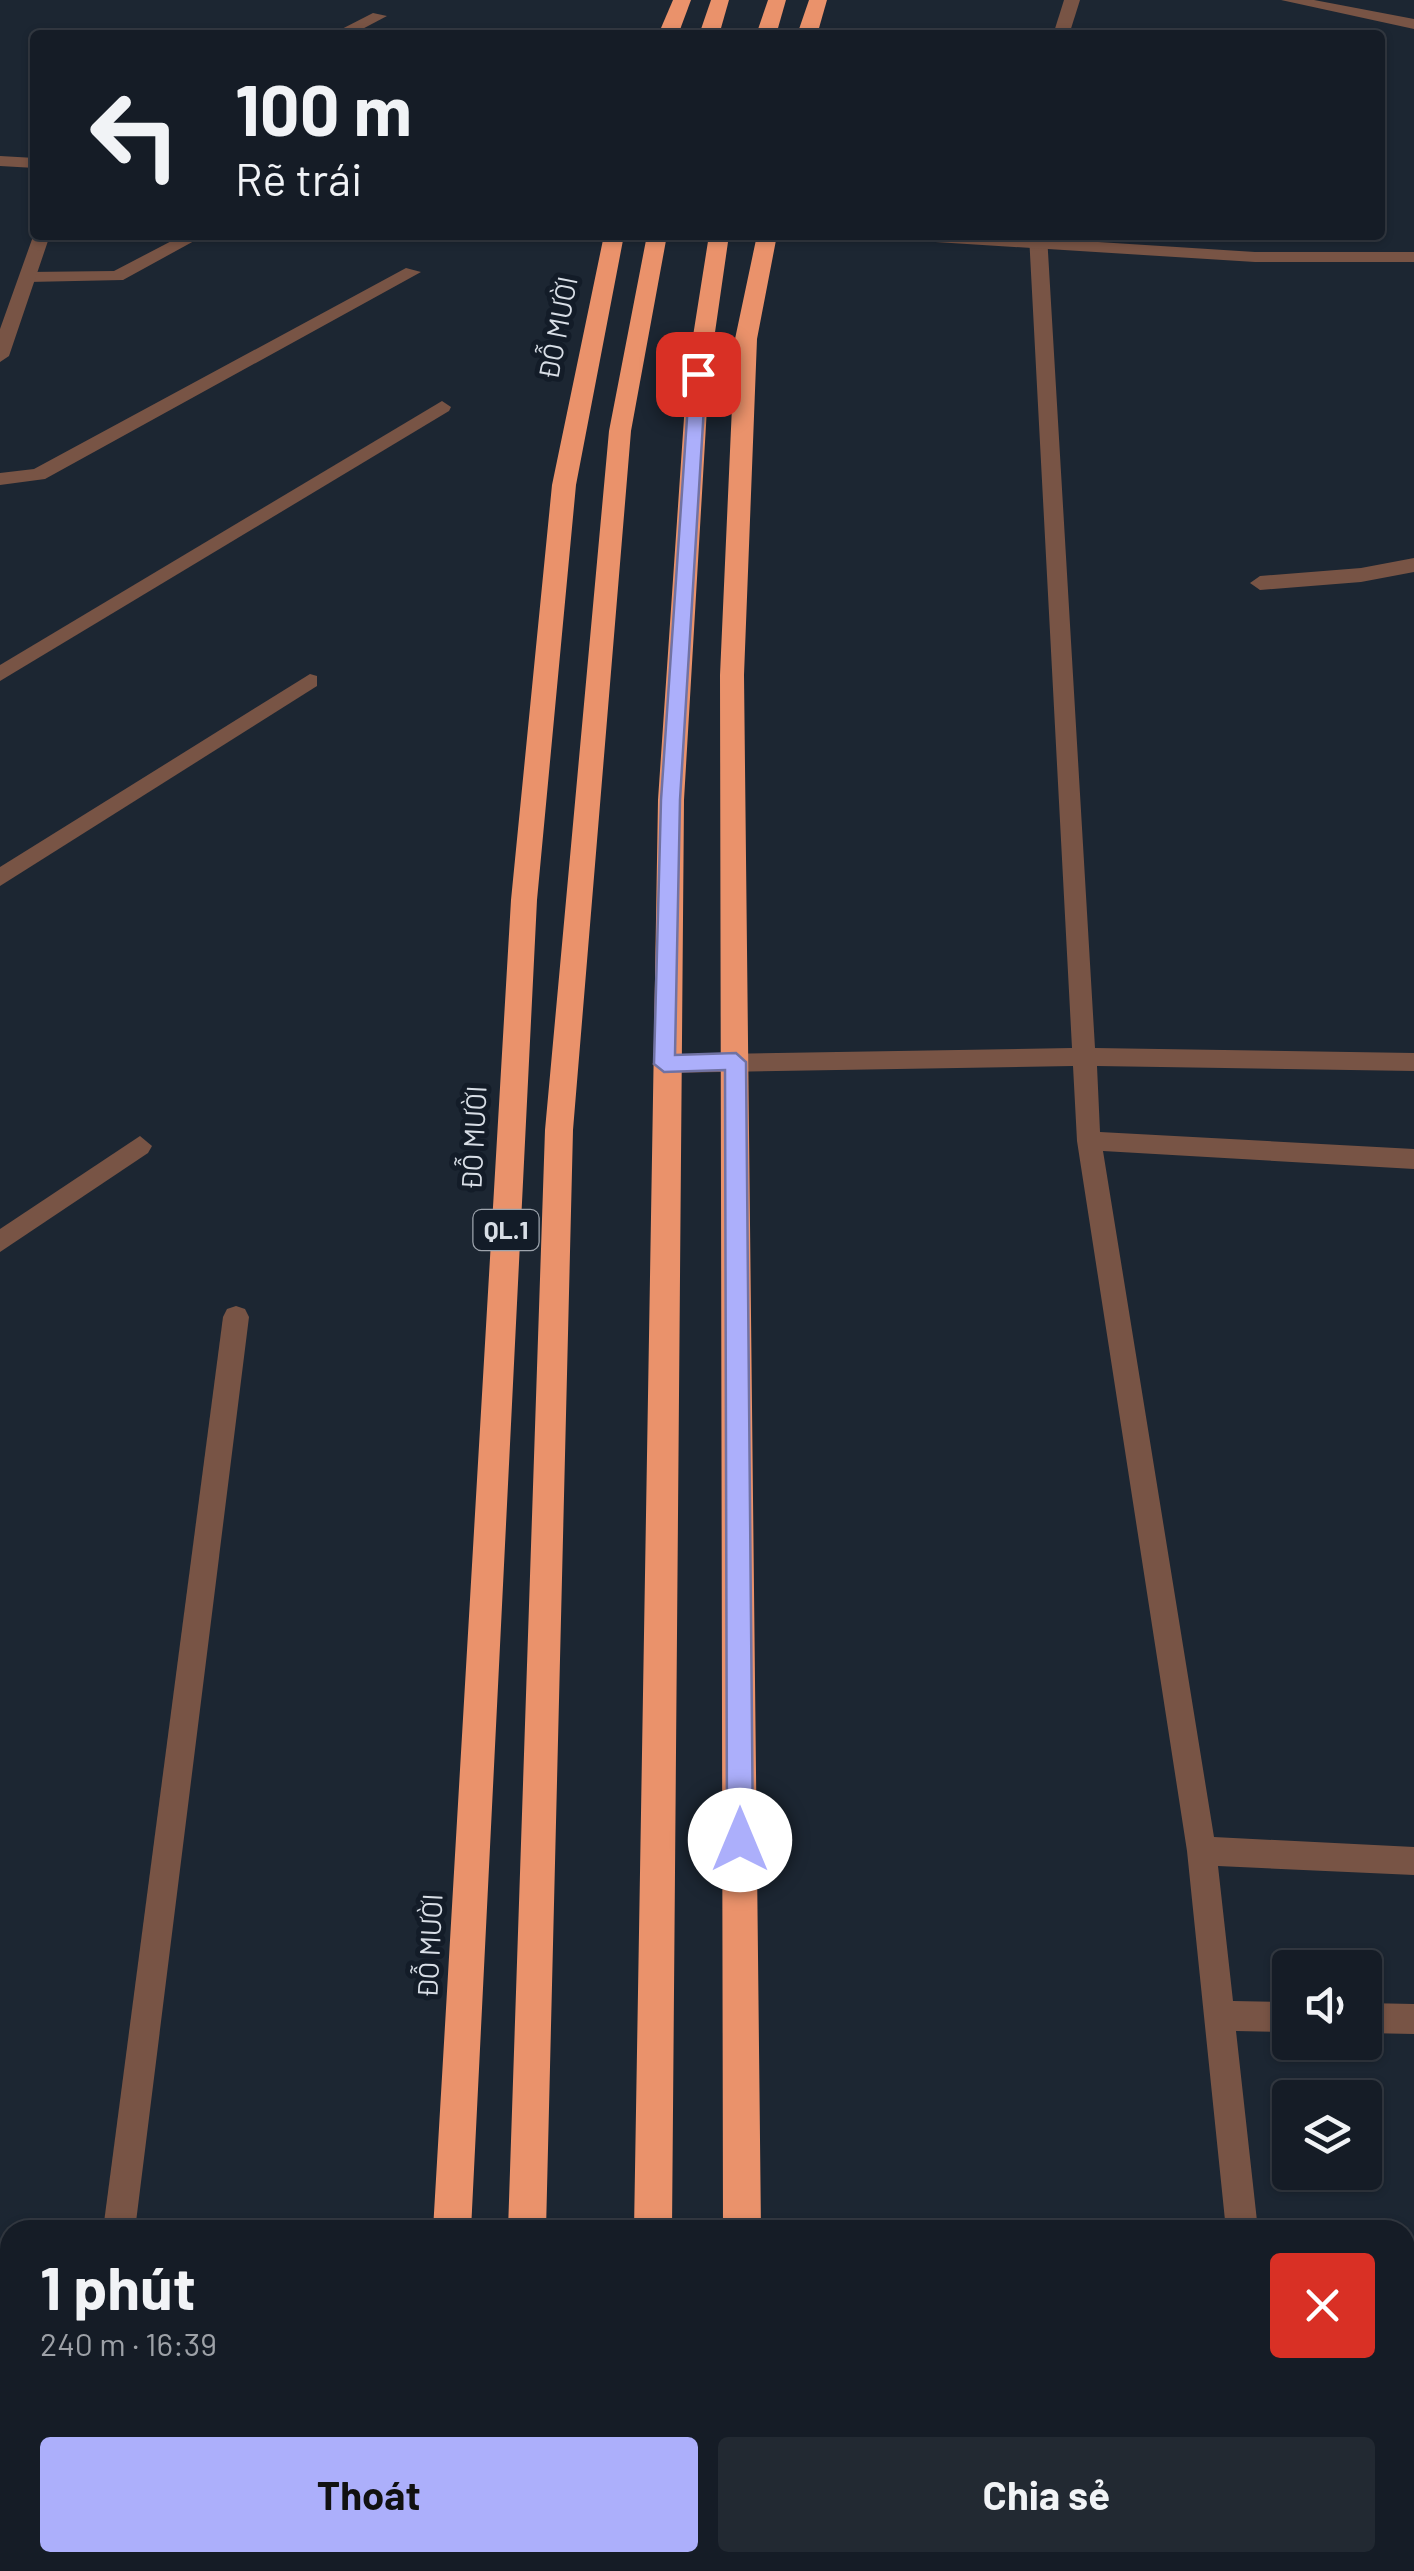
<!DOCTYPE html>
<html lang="vi">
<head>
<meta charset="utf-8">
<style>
	:root { --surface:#151c26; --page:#222932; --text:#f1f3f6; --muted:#9da1a7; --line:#343a43; --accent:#acaffb }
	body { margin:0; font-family:Barlow,sans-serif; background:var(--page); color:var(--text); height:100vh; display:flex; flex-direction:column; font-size:38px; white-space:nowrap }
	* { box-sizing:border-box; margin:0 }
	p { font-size:32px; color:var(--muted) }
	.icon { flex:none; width:55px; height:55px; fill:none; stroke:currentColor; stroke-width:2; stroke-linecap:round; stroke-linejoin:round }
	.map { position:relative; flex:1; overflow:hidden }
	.sheet { position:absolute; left:0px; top:2220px; width:1415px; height:352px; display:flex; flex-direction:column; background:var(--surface); border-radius:30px 30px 0 0; box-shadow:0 2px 8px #0004,0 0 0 2px var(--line) }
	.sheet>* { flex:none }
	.hud { position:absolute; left:30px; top:30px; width:1355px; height:210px; border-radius:10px; box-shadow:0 2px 8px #0004,0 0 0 2px var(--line); background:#151c26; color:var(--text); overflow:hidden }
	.tools { position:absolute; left:1272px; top:1950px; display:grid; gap:20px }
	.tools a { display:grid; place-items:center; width:110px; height:110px; border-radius:10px; background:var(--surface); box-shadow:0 2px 8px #0004,0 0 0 2px var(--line); font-size:50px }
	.pin { position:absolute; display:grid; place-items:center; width:85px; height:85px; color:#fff; margin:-42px; border-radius:20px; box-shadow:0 5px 15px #0006 }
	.me { position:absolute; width:110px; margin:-55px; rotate:0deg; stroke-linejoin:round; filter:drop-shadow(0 0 8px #0008) }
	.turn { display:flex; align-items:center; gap:35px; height:210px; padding:0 40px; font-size:45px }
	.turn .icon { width:130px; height:130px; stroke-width:2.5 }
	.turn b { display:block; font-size:70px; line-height:85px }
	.round { display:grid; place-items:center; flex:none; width:105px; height:105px; border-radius:10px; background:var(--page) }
	.headline { display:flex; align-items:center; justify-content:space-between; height:170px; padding:0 40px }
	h1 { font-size:60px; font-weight:700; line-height:75px }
	.primary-button { display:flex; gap:20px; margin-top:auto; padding:20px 40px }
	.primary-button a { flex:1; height:115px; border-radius:10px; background:var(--accent); color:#111; font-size:40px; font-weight:700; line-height:115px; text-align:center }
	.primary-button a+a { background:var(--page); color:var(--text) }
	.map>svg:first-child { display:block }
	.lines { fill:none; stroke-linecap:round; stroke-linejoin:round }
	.lane { fill:#785445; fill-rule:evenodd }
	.street { fill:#785445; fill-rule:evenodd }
	.highway { fill:#ea926b; fill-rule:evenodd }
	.route { fill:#acaffb; stroke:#7072a3; stroke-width:2.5 }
	.labels { text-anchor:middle; stroke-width:10; stroke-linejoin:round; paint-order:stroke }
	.shield { fill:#131c28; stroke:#9da4ad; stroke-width:2.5 }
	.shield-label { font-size:25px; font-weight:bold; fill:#d8dee6 }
	.street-label { font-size:28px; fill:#d8dee6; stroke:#131c28 }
</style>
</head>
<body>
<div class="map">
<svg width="1414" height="2571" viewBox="0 0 1414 2571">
	<rect width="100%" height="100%" fill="#1c2632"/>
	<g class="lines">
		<g class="lane">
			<path d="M1064 0H1080L1069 35H1053Z"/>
			<path d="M1281 0H1314L1414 19V29Z"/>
			<path d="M373 13 387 16 351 35H330Z"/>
			<path d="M183 235H205L123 280 28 282 19 277 28 272 114 271Z"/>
			<path d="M1029 235H1047L1095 1048 1414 1053V1071L1097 1066 1100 1132 1414 1149V1169L1103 1151 1214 1837 1414 1847V1875L1218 1866 1233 2001 1290 2002V2032L1236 2031 1258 2230H1226L1187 1851 1077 1141 1073 1066 664 1073 652 1064 664 1055 1072 1048Z"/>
			<path d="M442 401 451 407 449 411 0 681V665Z"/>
			<path d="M310 674 317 676V686L0 886V867Z"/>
			<path d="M140 1136 152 1146 148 1153 0 1252V1229Z"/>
			<path d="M236 1306 245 1309 249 1317 135 2230H103L223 1317 227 1309Z"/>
			<path d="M1365 2003 1414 2004V2034L1365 2033Z"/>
			<path d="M1259 2562H1293L1294 2571H1260Z"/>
		</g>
		<g class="street">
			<path d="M0 156 35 158V168L0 166Z"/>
			<path d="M35 231V235H50L9 356 0 362V329Z"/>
			<path d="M895 235H988L1255 252H1414V262H1255L904 240Z"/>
			<path d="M406 268 421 272 45 479 0 485V473L34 469Z"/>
			<path d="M1414 558V572L1361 582 1260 590 1250 583 1260 576 1361 568Z"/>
			<rect x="0" y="2327" width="10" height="32"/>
		</g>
		<g class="highway">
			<path d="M673 0H691L678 35H658Z"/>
			<path d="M711 0H729L719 35H699Z"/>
			<path d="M768 0H786L776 35H756Z"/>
			<path d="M809 0H827L817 35H797Z"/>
			<path d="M604 235H624L576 485 537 900 471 2230H433L511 900 552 485Z"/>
			<path d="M647 235H667L631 431 573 1130 546 2230H508L545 1130 609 431Z"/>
			<path d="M709 235H729L709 374 684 800 672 2230H634L658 800 687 374Z"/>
			<path d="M757 235H777L757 339 744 675 761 2230H723L720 675 735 339Z"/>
			<rect x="409" y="2562" width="42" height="9"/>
			<rect x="491" y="2562" width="42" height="9"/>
			<rect x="629" y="2562" width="42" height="9"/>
			<rect x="723" y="2562" width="42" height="9"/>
		</g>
	</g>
	<path class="route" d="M698 369 706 374 680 800 675 1055 736 1053 746 1062 753 1840 749 1850 740 1853 730 1850 727 1840 725 1070 664 1072 654 1064 661 800 690 374Z"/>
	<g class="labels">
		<rect class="shield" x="473.5" y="1210" width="65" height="40" rx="8"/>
		<g class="shield-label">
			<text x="506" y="1239">QL.1</text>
		</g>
		<g class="street-label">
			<text transform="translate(558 328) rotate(-79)" y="10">ĐỖ MƯỜI</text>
			<text transform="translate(474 1138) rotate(-87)" y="10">ĐỖ MƯỜI</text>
			<text transform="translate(430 1946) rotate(-87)" y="10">ĐỖ MƯỜI</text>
		</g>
	</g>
</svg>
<div class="tools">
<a><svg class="icon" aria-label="sound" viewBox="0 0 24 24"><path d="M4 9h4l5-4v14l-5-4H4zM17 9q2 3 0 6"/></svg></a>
<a><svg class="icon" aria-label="layers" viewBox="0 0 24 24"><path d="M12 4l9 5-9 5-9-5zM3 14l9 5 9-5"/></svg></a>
</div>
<div class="pin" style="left:698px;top:374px;background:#d93025"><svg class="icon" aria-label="arrive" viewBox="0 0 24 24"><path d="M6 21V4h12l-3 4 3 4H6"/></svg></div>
<svg class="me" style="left:740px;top:1840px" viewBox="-20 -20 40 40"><circle r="19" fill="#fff"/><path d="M0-13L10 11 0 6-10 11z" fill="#acaffb"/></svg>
<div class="hud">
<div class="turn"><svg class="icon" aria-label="left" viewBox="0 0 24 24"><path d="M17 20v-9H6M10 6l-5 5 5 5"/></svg><div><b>100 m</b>Rẽ trái</div></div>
</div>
<section class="sheet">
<div class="headline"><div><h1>1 phút</h1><p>240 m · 16:39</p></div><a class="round" style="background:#d93025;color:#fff"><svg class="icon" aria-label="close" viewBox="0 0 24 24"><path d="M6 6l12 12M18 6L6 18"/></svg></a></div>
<div class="primary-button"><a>Thoát</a><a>Chia sẻ</a></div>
</section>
</div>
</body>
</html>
